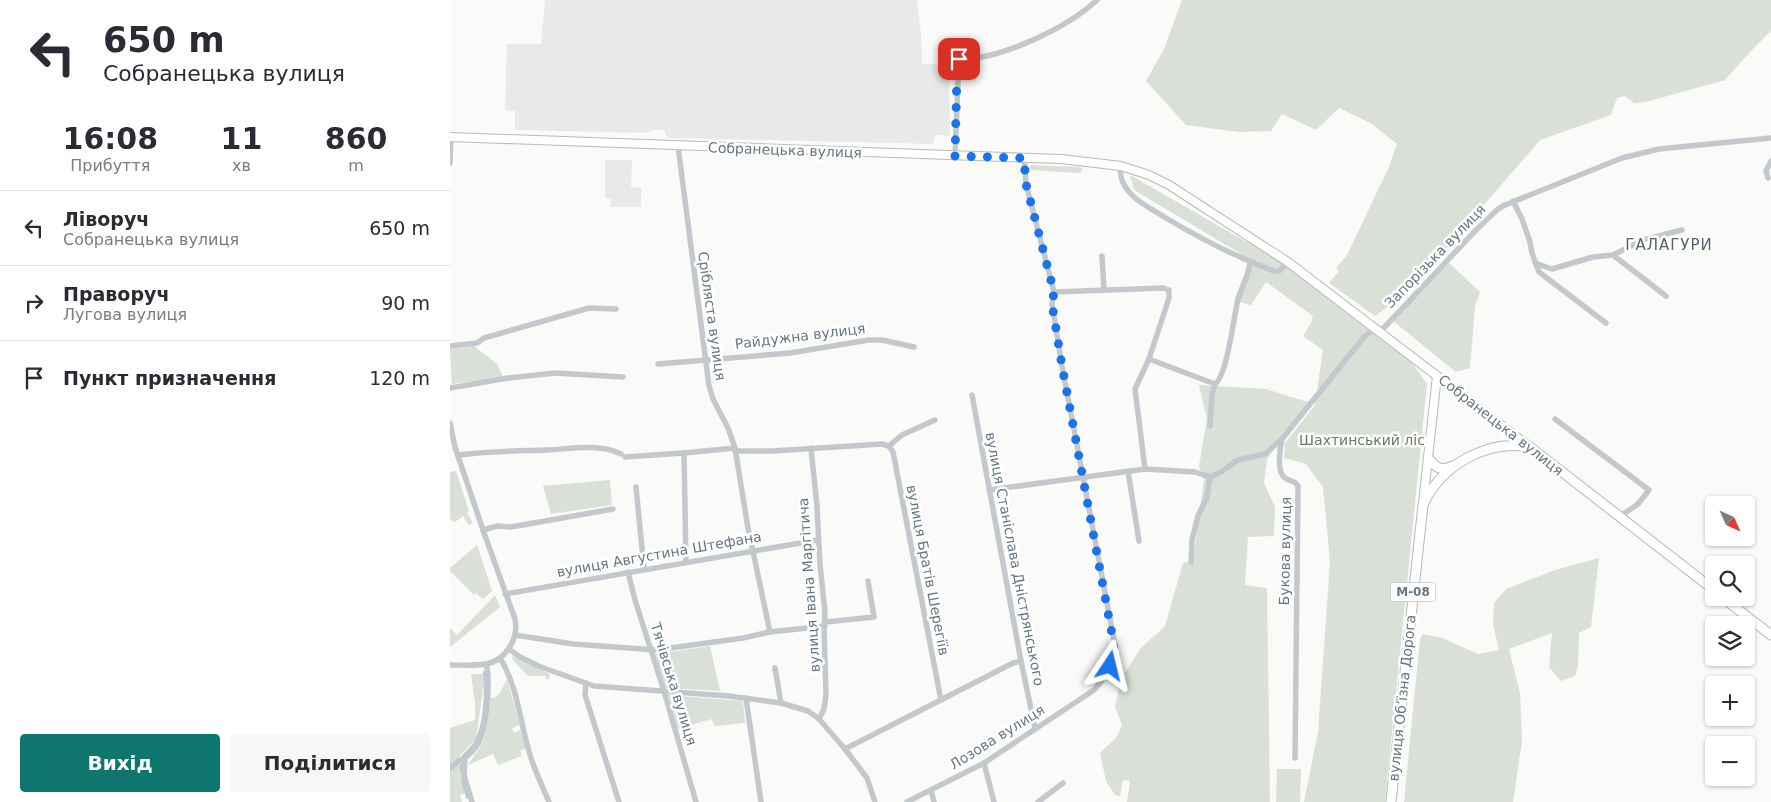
<!DOCTYPE html>
<html lang="uk">
<head>
<meta charset="utf-8">
<style>
	:root { --surface:#fff; --page:#f7f7f7; --text:#2b2b33; --muted:#7c7c81; --line:#e1e1e2; --accent:#0f766e }
	body { margin:0; font-family:"DejaVu Sans",sans-serif; background:var(--page); color:var(--text); height:100vh; display:flex; flex-direction:column; font-size:19px; white-space:nowrap }
	* { box-sizing:border-box; margin:0 }
	p { font-size:16px; color:var(--muted) }
	.icon { flex:none; width:28px; height:28px; fill:none; stroke:currentColor; stroke-width:2; stroke-linecap:round; stroke-linejoin:round }
	.map { position:relative; flex:1; overflow:hidden }
	.drawer { display:flex; flex-direction:column; background:var(--surface); width:450px }
	.drawer>* { flex:none }
	.banner { background:#fff; color:var(--text); overflow:hidden }
	.needle { width:32px; rotate:135deg }
	.fabs { position:absolute; left:1255px; top:496px; display:grid; gap:10px }
	.fabs a { display:grid; place-items:center; width:50px; height:50px; border-radius:5px; background:var(--surface); box-shadow:0 1px 4px #0004; font-size:25px }
	.pin { position:absolute; display:grid; place-items:center; width:42px; height:42px; color:#fff; margin:-21px; border-radius:10px; box-shadow:0 2px 8px #0006 }
	.me { position:absolute; width:55px; margin:-28px; rotate:10deg; stroke-linejoin:round; filter:drop-shadow(0 0 4px #0008) }
	.turn { display:flex; align-items:center; gap:18px; height:105px; padding:0 20px; font-size:22px }
	.turn .icon { width:65px; height:65px; stroke-width:2.5 }
	.turn b { display:block; font-size:35px; line-height:42px }
	.eta { display:flex; justify-content:space-evenly; align-items:center; height:85px; text-align:center }
	.eta b { font-size:30px; font-weight:700; line-height:35px }
	.primary-button { display:flex; gap:10px; margin-top:auto; padding:10px 20px }
	.primary-button a { flex:1; height:58px; border-radius:5px; background:var(--accent); color:#fff; font-size:20px; font-weight:700; line-height:58px; text-align:center }
	.primary-button a+a { background:var(--page); color:var(--text) }
	ul { padding:0; list-style:none }
	li { display:flex; align-items:center; gap:15px; height:75px; padding:0 20px; border-top:1px solid var(--line) }
	li div { flex:1 }
	li b { display:block; font-size:19px }
	li em { font-style:normal }
	main { display:flex; flex:1; min-height:0 }
	.map>svg:first-child { display:block }
	.built { fill:#e8e9e9 }
	.green { fill:#dadfd7 }
	.lines { fill:none; stroke-linecap:round; stroke-linejoin:round }
	.stream { stroke:#bbc7cb; stroke-width:2 }
	.major-casing { stroke:#b5babe; stroke-width:10 }
	.highway-casing { stroke:#b4b9bd; stroke-width:11 }
	.minor { stroke:#c3c8cc; stroke-width:5.5 }
	.major { stroke:#fff; stroke-width:8 }
	.highway { stroke:#fff; stroke-width:9 }
	.route { stroke:#1a73e8; stroke-width:9; stroke-dasharray:0 16.2 }
	.labels { text-anchor:middle; stroke-width:5; stroke-linejoin:round; paint-order:stroke }
	.shield { fill:#fff; stroke:#939fa8; stroke-width:1 }
	.shield-label { font-size:12px; font-weight:bold; fill:#657683 }
	.street-label { font-size:14px; fill:#657683; stroke:#fff }
	.park-label { font-size:14px; fill:#687a64; stroke:#fff }
	.neighbourhood-label { font-size:15px; letter-spacing:1px; fill:#57646e; stroke:#fff }
</style>
</head>
<body>
<main>
<section class="drawer">
<div class="banner">
<div class="turn"><svg class="icon" aria-label="left" viewBox="0 0 24 24"><path d="M17 20v-9H6M10 6l-5 5 5 5"/></svg><div><b>650 m</b>Собранецька вулиця</div></div>
</div>
<div class="eta">
<div><b>16:08</b><p>Прибуття</p></div>
<div><b>11</b><p>хв</p></div>
<div><b>860</b><p>m</p></div>
</div>
<ul>
<li><svg class="icon" aria-label="left" viewBox="0 0 24 24"><path d="M17 20v-9H6M10 6l-5 5 5 5"/></svg><div><b>Ліворуч</b><p>Собранецька вулиця</p></div><em>650 m</em></li>
<li><svg class="icon" aria-label="right" viewBox="0 0 24 24"><path d="M7 20v-9h11M14 6l5 5-5 5"/></svg><div><b>Праворуч</b><p>Лугова вулиця</p></div><em>90 m</em></li>
<li><svg class="icon" aria-label="arrive" viewBox="0 0 24 24"><path d="M6 21V4h12l-3 4 3 4H6"/></svg><div><b>Пункт призначення</b></div><em>120 m</em></li>
</ul>
<div class="primary-button"><a>Вихід</a><a>Поділитися</a></div>
</section>
<div class="map">
<svg width="1321" height="802" viewBox="0 0 1321 802">
	<rect width="100%" height="100%" fill="#fafaf8"/>
	<g class="built">
		<path d="M95 0H467L471 33 472 64 499 65 500 136 485 135 483 144 219 138 216 137 214 130H203L195 133 65 130V111L55 110 57 44H91Z"/>
		<path d="M155 160H182L181 187 191 188V207H161V199L155 198Z"/>
	</g>
	<g class="green">
		<path d="M732 0H1321V31L1300 52 1275 80 1196 102 1184 103 1175 96 1167 98 1161 115 1090 140 969 280 955 294 925 316 879 283 889 271 886 268 897 255 938 169 947 144 922 124 889 108 866 130 832 114 821 131 789 132 736 125 696 81 714 49Z"/>
		<path d="M581 165 629 167 632 168V171L628 173 581 170 579 168Z"/>
		<path d="M680 175 828 260 881 298 961 361 977 384 935 802H854L868 732 880 562 873 487 856 464 834 458 835 443 865 405 873 350 853 336 861 323 863 316 816 282 801 305 789 302 803 261 684 190Z"/>
		<path d="M998 262 1030 292 1025 306 1020 368 1006 372 943 321Z"/>
		<path d="M24 346 47 364 53 377 2 384 0 349Z"/>
		<path d="M749 385 816 389 861 403 831 437 817 460 814 483 825 507 824 536 798 537 795 585 817 588 820 802H677L680 781 673 780 670 796 665 795 656 781 650 753 666 738 672 725 665 707 671 679 690 649 715 626 733 563 743 561 754 479 749 466 757 419Z"/>
		<path d="M6 471 19 511 17 512 23 523 19 525 13 516 5 522 0 519V472Z"/>
		<path d="M160 480 162 505 101 514 93 486Z"/>
		<path d="M27 545 42 591 33 599 26 593 24 595 0 571V568Z"/>
		<path d="M1149 558 1141 627 1129 633 1128 666 1125 676 1111 681 1099 667 1102 633 1059 649 1070 693 1072 741 1063 802H954L970 639 973 634 992 638 1028 654 1049 650 1043 624 1044 603 1056 589 1105 570Z"/>
		<path d="M45 595 50 607 0 647V628L7 635Z"/>
		<path d="M260 646 270 691 216 688 205 654Z"/>
		<path d="M62 656 100 674 99 679H96L95 676H78L63 660Z"/>
		<path d="M21 674H33L34 683 26 739 0 766V728L25 720V703Z"/>
		<path d="M57 679 70 725 62 728 64 733 70 730 76 748 70 751 72 756 48 765 43 754 18 765 32 744 35 734 40 697 44 698 50 693Z"/>
		<path d="M218 695 293 701 295 723 265 726 261 719 228 729Z"/>
		<path d="M10 763 15 793 10 795 12 802H0V770Z"/>
		<path d="M827 769H851L850 802H826Z"/>
	</g>
	<g class="lines">
		<g class="stream">
			<path d="M12 757C16 752 22 748 25 742 35 725 36 691 34 672"/>
			<path d="M11 764V771"/>
			<path d="M12 779 17 798"/>
		</g>
		<defs>
			<g id="major">
				<path d="M0 137 611 159 671 166 699 175 719 185 838 262 1080 447"/>
				<path d="M973 503 987 376"/>
			</g>
			<g id="highway">
				<path d="M978 458C985 467 991 472 1003 466"/>
				<path d="M1273 598 1321 635"/>
				<path d="M941 802 973 505C991 465 1037 439 1080 447L1264 590"/>
			</g>
		</defs>
		<use href="#major" class="major-casing"/>
		<use href="#highway" class="highway-casing"/>
		<g class="minor">
			<path d="M228 146 259 386 263 399 278 428 285 448 298 528 320 632"/>
			<path d="M505 156 509 59C550 60 617 28 647 0"/>
			<path d="M0 163 1 137"/>
			<path d="M671 166C669 177 673 185 681 194 690 204 704 210 716 218 751 239 786 257 824 271H829L838 262"/>
			<path d="M1318 178 1316 171 1321 161"/>
			<path d="M1063 201 1072 219 1080 242 1082 253 1089 272 1156 323"/>
			<path d="M1163 255 1216 296"/>
			<path d="M652 256 654 289"/>
			<path d="M1085 263 1102 269 1143 257 1163 255 1193 240 1232 230"/>
			<path d="M604 292 713 288 719 290V298L699 359 685 389 695 469"/>
			<path d="M930 332 1026 230 1048 209 1055 205 1172 158 1209 149 1321 138"/>
			<path d="M0 346 27 343 34 338 139 308 166 309"/>
			<path d="M699 359 765 384"/>
			<path d="M208 364 340 353 419 340H432L464 347"/>
			<path d="M0 388 58 378 105 373 173 377"/>
			<path d="M522 395 571 661 585 728"/>
			<path d="M1105 419 1199 490 1188 504 1169 517"/>
			<path d="M0 423 5 447 33 530 65 619C69 639 56 660 36 664 24 666 12 665 0 665"/>
			<path d="M760 426 762 395 765 384C777 376 784 316 788 299 792 286 799 275 800 262"/>
			<path d="M439 446 443 452 491 700"/>
			<path d="M361 448 367 506 370 565 375 612 374 629 376 695 374 709 369 719"/>
			<path d="M285 451H323L432 444 439 446 452 435 485 420"/>
			<path d="M234 453 236 562"/>
			<path d="M8 455C38 451 68 451 97 450 120 449 149 443 171 454"/>
			<path d="M175 457 234 453 285 448"/>
			<path d="M678 471 689 541"/>
			<path d="M186 487 194 569"/>
			<path d="M539 490 695 469 745 472 760 477 771 472 788 460 815 454 832 439"/>
			<path d="M33 530 47 526 61 527 163 509"/>
			<path d="M741 562 742 540 748 516 757 497 760 477"/>
			<path d="M178 572 185 600 214 691 246 802"/>
			<path d="M55 594 368 540"/>
			<path d="M376 622 424 617 418 581"/>
			<path d="M65 635 123 644 206 650 293 638 320 632 375 626"/>
			<path d="M59 649 70 657 91 667 144 686 279 696 331 703 358 711 369 719 395 749 417 778 425 802"/>
			<path d="M50 658C69 689 70 725 81 758 86 773 93 788 99 802"/>
			<path d="M325 668 331 703"/>
			<path d="M136 683 135 695 169 802"/>
			<path d="M296 698 311 802"/>
			<path d="M395 749 563 663 571 661"/>
			<path d="M845 758 848 486C845 480 841 482 835 478 826 472 830 448 832 439L914 337 925 328"/>
			<path d="M534 763 544 802"/>
			<path d="M0 768 10 760 15 758"/>
			<path d="M481 790 484 802"/>
			<path d="M22 802 14 775 15 758C20 754 24 750 28 744 36 728 41 681 36 664"/>
			<path d="M457 802 534 763 644 690 655 677 663 656 665 645 612 366 602 304 604 292 576 184 574 158"/>
			<path d="M588 802 613 783"/>
		</g>
		<use href="#major" class="major"/>
		<use href="#highway" class="highway"/>
	</g>
	<g class="lines">
		<path class="route" d="M509 59 507 71 505 156 574 158 576 184 604 292 602 304 612 366 664 645 660 666"/>
	</g>
	<g class="labels">
		<rect class="shield" x="940.5" y="582.5" width="45" height="19" rx="4"/>
		<g class="shield-label">
			<text x="963" y="596">М-08</text>
		</g>
		<g class="street-label">
			<text transform="translate(335 150) rotate(2)" y="5">Собранецька вулиця</text>
			<text transform="translate(985 256) rotate(-46)" y="5">Запорізька вулиця</text>
			<text transform="translate(262 316) rotate(82)" y="5">Срібляста вулиця</text>
			<text transform="translate(350 336) rotate(-7)" y="5">Райдужна вулиця</text>
			<text transform="translate(1051 425) rotate(38)" y="5">Собранецька вулиця</text>
			<text transform="translate(835 551) rotate(-89)" y="5">Букова вулиця</text>
			<text transform="translate(209 554) rotate(-10)" y="5">вулиця Августина Штефана</text>
			<text transform="translate(565 559) rotate(79)" y="5">вулиця Станіслава Дністрянського</text>
			<text transform="translate(478 570) rotate(79)" y="5">вулиця Братів Шерегіїв</text>
			<text transform="translate(359 585) rotate(-94)" y="5">вулиця Івана Маргітича</text>
			<text transform="translate(224 684) rotate(73)" y="5">Тячівська вулиця</text>
			<text transform="translate(952 698) rotate(-84)" y="5">вулиця Обʼїзна Дорога</text>
			<text transform="translate(547 737) rotate(-32)" y="5">Лозова вулиця</text>
		</g>
		<g class="park-label">
			<text x="912" y="445">Шахтинський ліс</text>
		</g>
		<g class="neighbourhood-label">
			<text x="1219" y="250">ГАЛАГУРИ</text>
		</g>
	</g>
</svg>
<div class="fabs">
<a><svg class="needle" viewBox="-14 -14 28 28"><path d="M0-13l5 13h-10z" fill="#e53935"/><path d="M0 13l5-13h-10z" fill="#7c7c81"/></svg></a>
<a><svg class="icon" aria-label="search" viewBox="0 0 24 24"><circle cx="10" cy="10" r="6"/><path d="M15 15l6 6"/></svg></a>
<a><svg class="icon" aria-label="layers" viewBox="0 0 24 24"><path d="M12 4l9 5-9 5-9-5zM3 14l9 5 9-5"/></svg></a>
<a>+</a>
<a>−</a>
</div>
<div class="pin" style="left:509px;top:59px;background:#d93025"><svg class="icon" aria-label="arrive" viewBox="0 0 24 24"><path d="M6 21V4h12l-3 4 3 4H6"/></svg></div>
<svg class="me" style="left:660px;top:666px" viewBox="-20 -20 40 40"><path d="M0-17L14 15 0 8-14 15z" fill="#1a73e8" stroke="#fff" stroke-width="4"/></svg>
</div>
</main>
</body>
</html>
